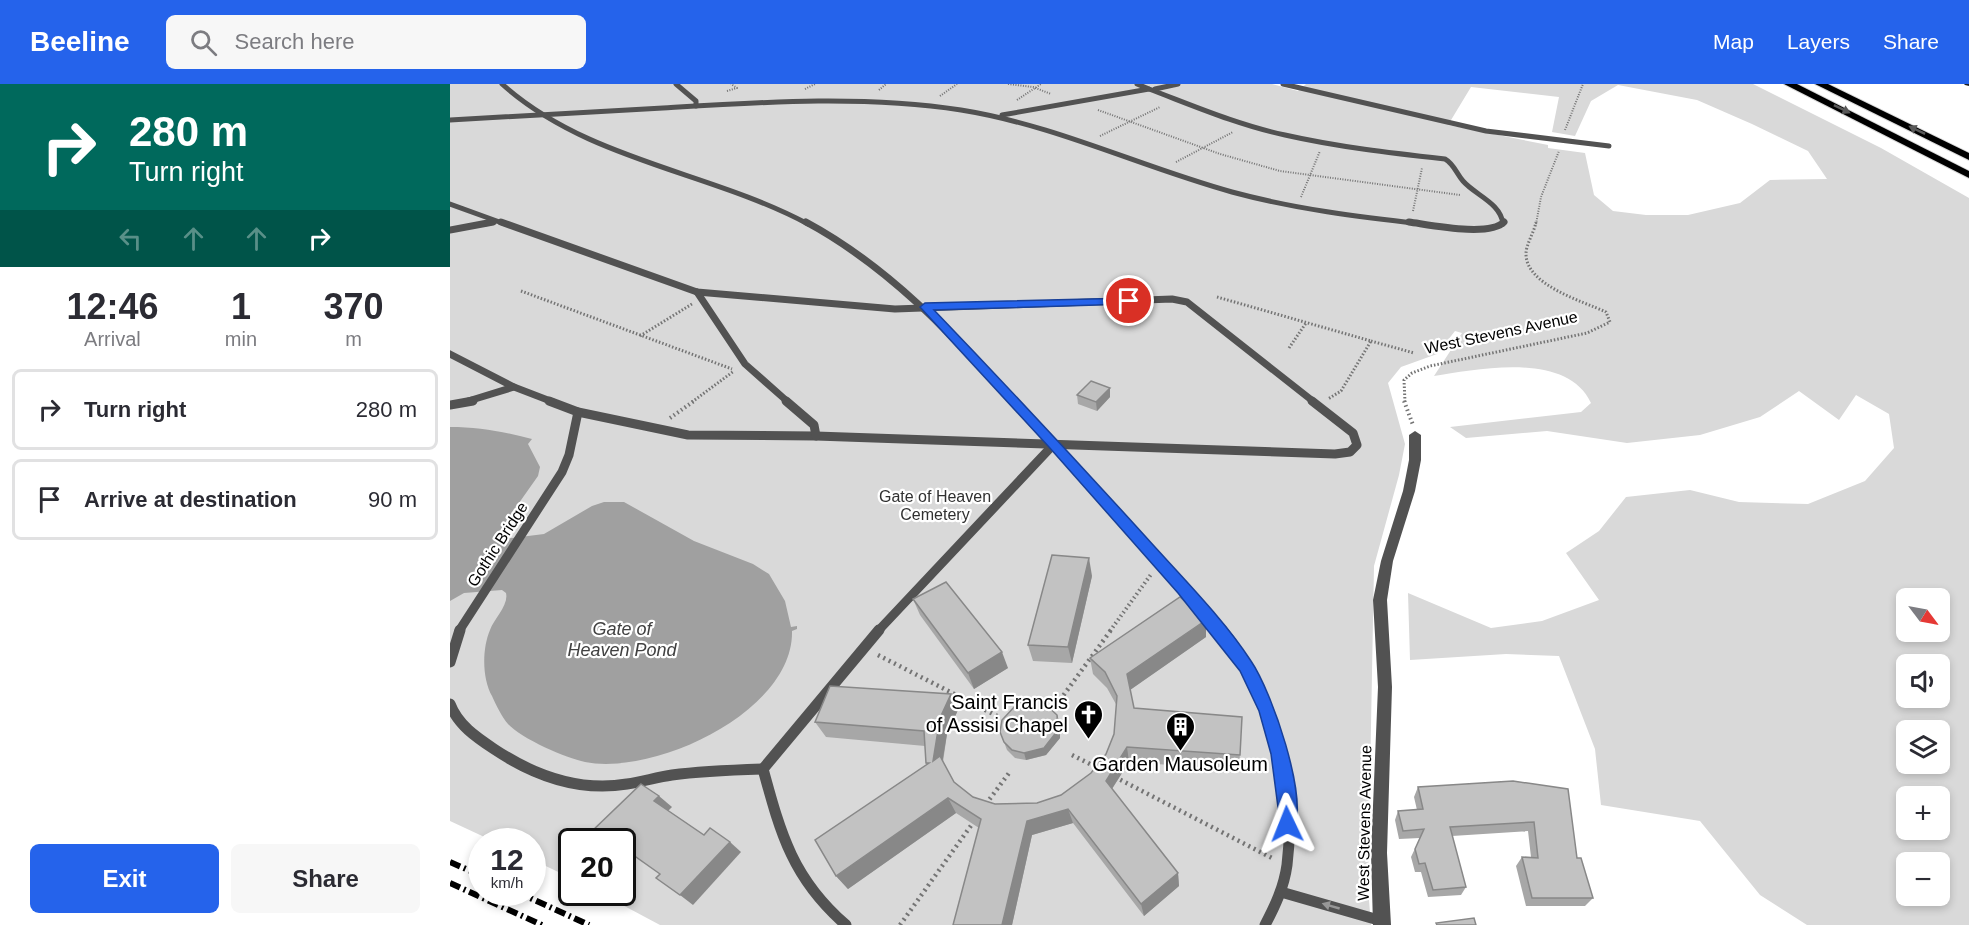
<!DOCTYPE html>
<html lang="en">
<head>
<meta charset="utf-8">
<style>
	:root { --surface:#fff; --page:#f7f7f7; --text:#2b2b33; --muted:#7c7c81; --line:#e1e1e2; --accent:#2563eb }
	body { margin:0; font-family:Arial,sans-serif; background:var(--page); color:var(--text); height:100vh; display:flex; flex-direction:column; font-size:22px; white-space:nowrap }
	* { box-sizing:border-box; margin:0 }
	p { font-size:20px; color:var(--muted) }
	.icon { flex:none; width:33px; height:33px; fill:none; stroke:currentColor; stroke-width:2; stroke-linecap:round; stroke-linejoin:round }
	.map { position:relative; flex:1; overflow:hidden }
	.side { display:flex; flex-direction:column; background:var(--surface); width:450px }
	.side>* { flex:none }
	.banner { background:#00695c; color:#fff; overflow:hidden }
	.needle { width:39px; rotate:122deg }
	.fabs { position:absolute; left:1446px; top:504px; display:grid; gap:12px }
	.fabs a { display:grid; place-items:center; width:54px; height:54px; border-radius:9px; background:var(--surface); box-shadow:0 3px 9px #0003; font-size:30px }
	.speed { position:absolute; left:18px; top:744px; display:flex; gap:12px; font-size:30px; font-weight:700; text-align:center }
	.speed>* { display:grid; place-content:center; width:78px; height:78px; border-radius:50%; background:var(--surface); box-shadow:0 3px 9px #0003; line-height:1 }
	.speed small { font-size:15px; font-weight:400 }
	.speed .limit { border:3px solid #111; border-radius:9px; background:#fff; color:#111 }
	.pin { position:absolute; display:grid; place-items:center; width:51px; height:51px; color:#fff; margin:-26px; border:3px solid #fff; border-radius:50%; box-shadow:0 2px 6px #0007 }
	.me { position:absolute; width:66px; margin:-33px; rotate:358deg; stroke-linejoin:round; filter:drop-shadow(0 0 4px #0008) }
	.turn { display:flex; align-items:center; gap:21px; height:126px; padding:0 30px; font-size:27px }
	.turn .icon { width:78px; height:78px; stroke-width:2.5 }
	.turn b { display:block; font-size:42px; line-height:51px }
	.lanes { display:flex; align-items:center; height:57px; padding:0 30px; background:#0003; justify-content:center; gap:30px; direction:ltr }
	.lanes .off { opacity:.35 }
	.eta { display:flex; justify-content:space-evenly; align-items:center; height:102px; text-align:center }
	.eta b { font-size:36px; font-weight:800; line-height:42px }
	.button { display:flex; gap:12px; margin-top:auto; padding:12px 30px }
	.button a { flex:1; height:69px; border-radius:9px; background:var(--accent); color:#fff; font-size:24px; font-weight:800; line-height:69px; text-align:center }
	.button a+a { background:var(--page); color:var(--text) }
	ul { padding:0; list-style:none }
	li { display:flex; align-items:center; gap:18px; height:81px; margin:0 12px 9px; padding:0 18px; border:3px solid var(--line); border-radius:9px }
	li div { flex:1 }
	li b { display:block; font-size:22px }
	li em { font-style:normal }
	header { display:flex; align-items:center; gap:36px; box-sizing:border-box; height:84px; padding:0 30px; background:var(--accent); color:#fff }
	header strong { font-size:28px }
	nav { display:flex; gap:33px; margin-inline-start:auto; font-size:21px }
	.search { width:420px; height:54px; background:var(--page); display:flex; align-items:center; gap:15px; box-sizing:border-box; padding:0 21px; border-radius:9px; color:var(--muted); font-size:22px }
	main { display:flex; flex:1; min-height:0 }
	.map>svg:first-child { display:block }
	.green { fill:#d9d9d9; fill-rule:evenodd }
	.water { fill:#a0a0a0 }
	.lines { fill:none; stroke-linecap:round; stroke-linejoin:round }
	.motorway-casing { stroke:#dbdbdb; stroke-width:2 }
	.path-far3 { stroke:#747474; stroke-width:2; stroke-dasharray:1 1.5; stroke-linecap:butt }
	.path-far2 { stroke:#747474; stroke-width:3; stroke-dasharray:1.5 2; stroke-linecap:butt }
	.path-far1 { stroke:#747474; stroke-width:4; stroke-dasharray:1.5 3; stroke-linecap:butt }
	.path { stroke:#747474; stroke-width:4.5; stroke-dasharray:2 4; stroke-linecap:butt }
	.service-far3 { stroke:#525252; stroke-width:5 }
	.service-far2 { stroke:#525252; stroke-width:7 }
	.service-far1 { stroke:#525252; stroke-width:9 }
	.service { stroke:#525252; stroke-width:11 }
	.minor { fill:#525252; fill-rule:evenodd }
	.secondary { fill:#1f1f1f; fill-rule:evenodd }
	.motorway { fill:#000; fill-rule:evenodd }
	.rail { stroke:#000; stroke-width:6; stroke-dasharray:11 4 2 4; stroke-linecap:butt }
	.wall { fill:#a7a7a7 }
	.shaded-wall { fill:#888 }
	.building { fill:#c2c2c2; stroke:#888; stroke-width:1.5 }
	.oneway { fill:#595959 }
	.oneway2 { fill:#979797 }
	.route { fill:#2563eb; stroke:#184099; stroke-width:1.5 }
	.labels { text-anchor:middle; stroke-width:4.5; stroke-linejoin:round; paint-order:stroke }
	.street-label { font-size:16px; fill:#000; stroke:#fff }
	.park-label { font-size:16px; fill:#303030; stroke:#fff }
	.water-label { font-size:18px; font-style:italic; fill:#414141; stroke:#fff }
	.near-poi-label { font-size:20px; fill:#000; stroke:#fff; text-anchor:end }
</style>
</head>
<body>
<header>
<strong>Beeline</strong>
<div class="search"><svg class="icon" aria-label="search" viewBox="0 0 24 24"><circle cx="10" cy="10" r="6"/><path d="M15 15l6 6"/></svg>Search here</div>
<nav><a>Map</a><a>Layers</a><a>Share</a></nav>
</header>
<main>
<section class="side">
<div class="banner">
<div class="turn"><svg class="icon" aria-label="right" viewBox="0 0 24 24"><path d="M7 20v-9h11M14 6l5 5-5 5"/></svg><div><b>280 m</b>Turn right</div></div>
<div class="lanes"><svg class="icon off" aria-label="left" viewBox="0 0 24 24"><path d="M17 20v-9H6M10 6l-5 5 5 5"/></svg><svg class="icon off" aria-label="ahead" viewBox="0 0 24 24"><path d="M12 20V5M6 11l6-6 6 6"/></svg><svg class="icon off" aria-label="ahead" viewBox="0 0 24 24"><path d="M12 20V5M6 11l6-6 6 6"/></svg><svg class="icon" aria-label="right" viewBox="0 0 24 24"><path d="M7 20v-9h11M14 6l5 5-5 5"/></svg></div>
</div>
<div class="eta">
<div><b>12:46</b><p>Arrival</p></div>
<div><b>1</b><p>min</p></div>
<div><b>370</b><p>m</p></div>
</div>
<ul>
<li><svg class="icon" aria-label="right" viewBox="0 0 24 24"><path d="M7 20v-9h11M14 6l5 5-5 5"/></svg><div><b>Turn right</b></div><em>280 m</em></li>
<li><svg class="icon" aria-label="arrive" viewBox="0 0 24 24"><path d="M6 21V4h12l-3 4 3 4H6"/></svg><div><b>Arrive at destination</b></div><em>90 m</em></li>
</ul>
<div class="button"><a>Exit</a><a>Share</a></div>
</section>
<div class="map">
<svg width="1519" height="841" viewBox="0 0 1519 841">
	<rect width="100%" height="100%" fill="#fff"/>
	<path class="green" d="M0 0H822L848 7 856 0H1303L1431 64 1519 114V841H1357L1310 811 1250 737 1151 721 1145 665 1109 572 1056 570 960 576 958 509 1041 544 1092 537 1149 516 1116 469 1149 447 1176 413 1240 406 1289 418 1358 420 1415 397 1444 364 1439 330 1406 311 1389 336 1349 307 1310 333 1250 351 1177 359 1097 347 1016 354 1000 343 1131 328 1141 319C1117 267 1028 285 984 292L1012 249 1005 247 987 270 951 283 938 299 955 360 949 391 924 482 918 804 921 841H210L150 809 172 808V758H122L121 794 83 776 82 758 43 757 0 737ZM1168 1 1247 16 1302 40 1358 67 1377 95 1320 96 1290 119 1238 131H1196L1163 127 1144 111 1135 69 1098 64V61L998 41 1021 3 1109 13 1102 48 1125 52 1141 17ZM1456 514H1490V548H1456ZM1456 580H1490V614H1456ZM1456 646H1490V680H1456ZM1456 712H1490V746H1456ZM1456 778H1490V812H1456Z"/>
	<path class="water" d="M0 343C29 343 55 348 82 355L78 360 90 383 88 392 52 443 49 451 54 455 94 450 142 422 154 418H174L244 457 303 480 319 490 335 517 341 543 347 542V545L342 547C344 627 205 692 135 678 116 674 72 655 58 640 52 633 46 621 42 612 32 594 32 565 40 546 44 535 59 521 56 509L52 506 14 509 0 517Z"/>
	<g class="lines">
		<defs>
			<g id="motorway">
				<path d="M1334 0H1347L1519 87V94Z"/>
				<path d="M1365 0H1378L1519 69V76Z"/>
			</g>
		</defs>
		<use href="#motorway" class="motorway-casing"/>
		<g class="path-far3">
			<path d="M558 0 583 3 601 10"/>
			<path d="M355 5 365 0"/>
			<path d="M429 6 436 0"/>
			<path d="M277 7 287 4 281 0"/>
			<path d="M490 12 507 0"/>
			<path d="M567 16 591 0"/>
			<path d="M648 26 770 70 830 87 1010 111"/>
			<path d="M1115 46 1133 0"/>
			<path d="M650 52 710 23"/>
			<path d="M726 78 783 48"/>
			<path d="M851 113 870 67"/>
			<path d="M963 127 972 84"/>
			<path d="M1086 140 1091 113 1109 67"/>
		</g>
		<g class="path-far2">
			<path d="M71 207 282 285"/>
			<path d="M767 213 921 257 891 307 878 315"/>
			<path d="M190 252 242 220"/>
			<path d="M921 257 964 269"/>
			<path d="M839 264 856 239"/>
			<path d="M242 318 284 287"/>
			<path d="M955 318 954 296 962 289 980 282 1137 249 1160 238 1156 228C1132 217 1076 201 1076 170 1076 160 1084 149 1086 138"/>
		</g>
		<g class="path-far1">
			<path d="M954 317 963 341"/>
			<path d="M220 334 244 317"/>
			<path d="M660 547 702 489"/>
		</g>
		<g class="path">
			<path d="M428 571 549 633"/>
			<path d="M610 616 661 546"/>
			<path d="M622 671 648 684"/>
			<path d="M665 693 824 775"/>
			<path d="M536 720 559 689"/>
			<path d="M450 841 525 736"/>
		</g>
		<g class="service-far3">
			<path d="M52 0C138 77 259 87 358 140"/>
			<path d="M226 0 246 17V22"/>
			<path d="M833 0 1036 47 1159 62"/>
			<path d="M699 5C744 22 788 41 835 51 888 63 941 69 995 75 1004 80 1006 89 1013 97 1025 111 1051 119 1053 140"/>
			<path d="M705 5 728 0"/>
			<path d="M552 31 699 5 687 0"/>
			<path d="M0 36C71 32 142 28 213 24 312 18 413 11 511 26 605 41 691 83 782 108 845 125 909 133 973 140"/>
			<path d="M0 120 55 140"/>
			<path d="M35 140 44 138"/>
		</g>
		<g class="service-far2">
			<path d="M51 138 247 208 445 225 722 215 737 218 864 318"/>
			<path d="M356 138C438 182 501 250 564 318"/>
			<path d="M959 138C981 141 1039 153 1054 138"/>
			<path d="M0 146 43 138"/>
			<path d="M247 208 295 280 338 318"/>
			<path d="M0 270 64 303 103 318"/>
			<path d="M15 318 64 303"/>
		</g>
		<g class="service-far1">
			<path d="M99 317 128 328 238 351 366 352 885 370 900 368 907 361 903 349 862 317"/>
			<path d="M336 317 364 341 366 352"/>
			<path d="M563 317 773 547"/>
			<path d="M0 321 23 317"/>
			<path d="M9 547 112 388 119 371 128 328"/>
			<path d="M428 547 604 360"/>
		</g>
		<g class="service">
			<path d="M772 546C822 607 847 702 837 781 834 803 825 822 815 841"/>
			<path d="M0 578 10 546"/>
			<path d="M0 620C8 641 26 653 44 665 83 691 129 708 177 700 192 698 207 693 222 691 252 687 283 686 313 685"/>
			<path d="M831 808 932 837"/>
			<path d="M396 841C343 795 331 751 313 685L429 546"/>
		</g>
		<path class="minor" d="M965 347 971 351V376L965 407 943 477 937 516 942 603 937 769 941 841H923L921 769 928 603 923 516 931 477 953 407 959 376V351Z"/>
		<path class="secondary" d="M1514 0H1519V2L1515 1Z"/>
		<use href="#motorway" class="motorway"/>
		<g class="rail">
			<path d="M0 778 32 792"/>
			<path d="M0 799 92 841"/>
			<path d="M67 808 139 841"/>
		</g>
	</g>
	<g class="wall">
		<path d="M627 311 660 313 647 327 628 320Z"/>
		<path d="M642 492 622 579 583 577 578 561Z"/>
		<path d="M463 515 558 584 524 605 470 531Z"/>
		<path d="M756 553 680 606 684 624 792 633 789 686 679 678 662 705 728 789 729 802 694 832 623 739 582 751 562 841H503L529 744 506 729 398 805 386 792 477 681 476 679 475 662 376 653 365 638 501 610 508 626 497 650 493 678 504 698 523 713 545 720 587 719 611 711 641 689 656 670 664 650 667 622 657 604 643 590 640 574Z"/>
		<path d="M607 631 610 639V654L596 671 576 676 565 674 557 666 554 658Z"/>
		<path d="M1063 697 1127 774 1143 814 1135 822H1076L1066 782 1072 773H1081L1078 747 1002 752 1016 803 1011 811 978 813 971 788H965L961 773 970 754 949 755 945 736 948 727 967 726 964 713 968 703Z"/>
	</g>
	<g class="shaded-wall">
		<path d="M660 304V313L647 327 646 318Z"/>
		<path d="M639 474 642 492 622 579 618 563Z"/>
		<path d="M756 536V553L680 606 677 590Z"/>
		<path d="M552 568 558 584 524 605 518 589Z"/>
		<path d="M501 610 508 626 497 650 490 692 483 677 490 634Z"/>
		<path d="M607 631 610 639V654L596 671 576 676 574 669Z"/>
		<path d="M677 663 679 678 658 711 656 697Z"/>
		<path d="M209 712 222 723 217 728 204 717Z"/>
		<path d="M498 714 506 729 398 805 386 792Z"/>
		<path d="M618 725 623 739 582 751 562 841H552L577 737Z"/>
		<path d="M280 758 291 768 243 821 230 811Z"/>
		<path d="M172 763 183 771 176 777 172 775Z"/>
		<path d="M728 789 729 802 694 832 691 820Z"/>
	</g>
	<g class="building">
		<path d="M641 297 660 304 646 318 627 311Z"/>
		<path d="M602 471 639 474 618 563 578 561Z"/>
		<path d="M496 498 552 568 518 589 463 515Z"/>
		<path d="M730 513 756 536 677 590 684 624 792 633 790 671 677 663 656 697 728 789 691 820 618 725 577 737 552 841H503L531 735 498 714 386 792 365 756 479 679H476L474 647 365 638 380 602 501 610 490 634 483 677 490 672 504 698 523 713 545 720 587 719 611 711 641 689 656 670 664 650 667 612 655 588 640 574Z"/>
		<path d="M584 616 593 618 607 631 608 646 594 664 574 669 562 666 554 658 550 648 552 636 567 620Z"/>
		<path d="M1063 697 1118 705 1127 774H1131L1143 814H1082L1072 773 1088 774 1084 738 1000 743 1016 803 983 806 975 779 969 780 965 765 974 745 953 747 948 727 973 725 968 703Z"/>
		<path d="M191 700 209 712 204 717 254 751 260 744 280 758 230 811 206 794 210 790 172 763V758H149L139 750Z"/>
		<path d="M1024 834 1026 841H987L986 839Z"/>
	</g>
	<defs><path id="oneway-solid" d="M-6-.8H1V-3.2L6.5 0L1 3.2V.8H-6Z" transform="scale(1.5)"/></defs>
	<g class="oneway">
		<use href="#oneway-solid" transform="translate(1392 25) rotate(26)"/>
		<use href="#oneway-solid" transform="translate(1467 46) rotate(-154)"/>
	</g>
	<use class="oneway2" href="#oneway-solid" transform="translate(881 822) rotate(-164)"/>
	<path class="route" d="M682 214 684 217 679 220 484 226C555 300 626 376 695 452 729 490 774 535 801 577 822 608 858 712 844 746L837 749 831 746 821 670 809 627 790 587 728 509 599 363 470 223 475 219Z"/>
	<defs>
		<symbol id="church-pin" viewBox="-11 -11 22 30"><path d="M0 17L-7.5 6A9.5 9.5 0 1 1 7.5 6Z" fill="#000" stroke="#fff"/><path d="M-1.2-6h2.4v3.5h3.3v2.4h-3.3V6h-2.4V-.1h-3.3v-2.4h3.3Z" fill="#fff"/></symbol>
		<symbol id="building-pin" viewBox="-11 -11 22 30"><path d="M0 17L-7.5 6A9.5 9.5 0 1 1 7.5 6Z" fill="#000" stroke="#fff"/><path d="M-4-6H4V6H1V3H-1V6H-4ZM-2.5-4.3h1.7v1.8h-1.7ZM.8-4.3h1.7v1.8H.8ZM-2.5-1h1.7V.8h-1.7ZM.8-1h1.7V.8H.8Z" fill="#fff"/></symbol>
	</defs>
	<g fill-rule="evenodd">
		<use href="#church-pin" x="622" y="614" width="33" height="45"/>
		<use href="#building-pin" x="714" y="626" width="33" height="45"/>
	</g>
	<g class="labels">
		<g class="street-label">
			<text transform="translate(1051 248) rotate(-12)" y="6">West Stevens Avenue</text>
			<text transform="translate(47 460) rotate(-57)" y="6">Gothic Bridge</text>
			<text transform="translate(914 739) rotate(-89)" y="6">West Stevens Avenue</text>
		</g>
		<g class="park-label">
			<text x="485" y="418">Gate of Heaven<tspan x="485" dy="18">Cemetery</tspan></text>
		</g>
		<g class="water-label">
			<text x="172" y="551">Gate of<tspan x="172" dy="21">Heaven Pond</tspan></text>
		</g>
		<g class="near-poi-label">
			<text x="618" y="625">Saint Francis<tspan x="618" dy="23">of Assisi Chapel</tspan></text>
			<text x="730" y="687" text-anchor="middle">Garden Mausoleum</text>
		</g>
	</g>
</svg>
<div class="fabs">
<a><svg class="needle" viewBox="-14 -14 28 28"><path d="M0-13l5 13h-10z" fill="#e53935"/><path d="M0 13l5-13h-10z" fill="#7c7c81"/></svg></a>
<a><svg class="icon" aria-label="sound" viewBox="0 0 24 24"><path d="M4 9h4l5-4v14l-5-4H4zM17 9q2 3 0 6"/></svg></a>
<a><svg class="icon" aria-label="layers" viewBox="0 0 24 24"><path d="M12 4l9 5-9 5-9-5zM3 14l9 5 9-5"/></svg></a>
<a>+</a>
<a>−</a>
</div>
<div class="speed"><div>12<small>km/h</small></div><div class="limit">20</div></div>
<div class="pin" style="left:679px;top:217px;background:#d93025"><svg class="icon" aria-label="arrive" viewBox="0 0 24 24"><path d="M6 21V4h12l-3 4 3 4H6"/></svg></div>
<svg class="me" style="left:837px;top:740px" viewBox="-20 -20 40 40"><path d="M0-17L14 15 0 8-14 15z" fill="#2563eb" stroke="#fff" stroke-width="4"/></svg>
</div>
</main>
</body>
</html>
